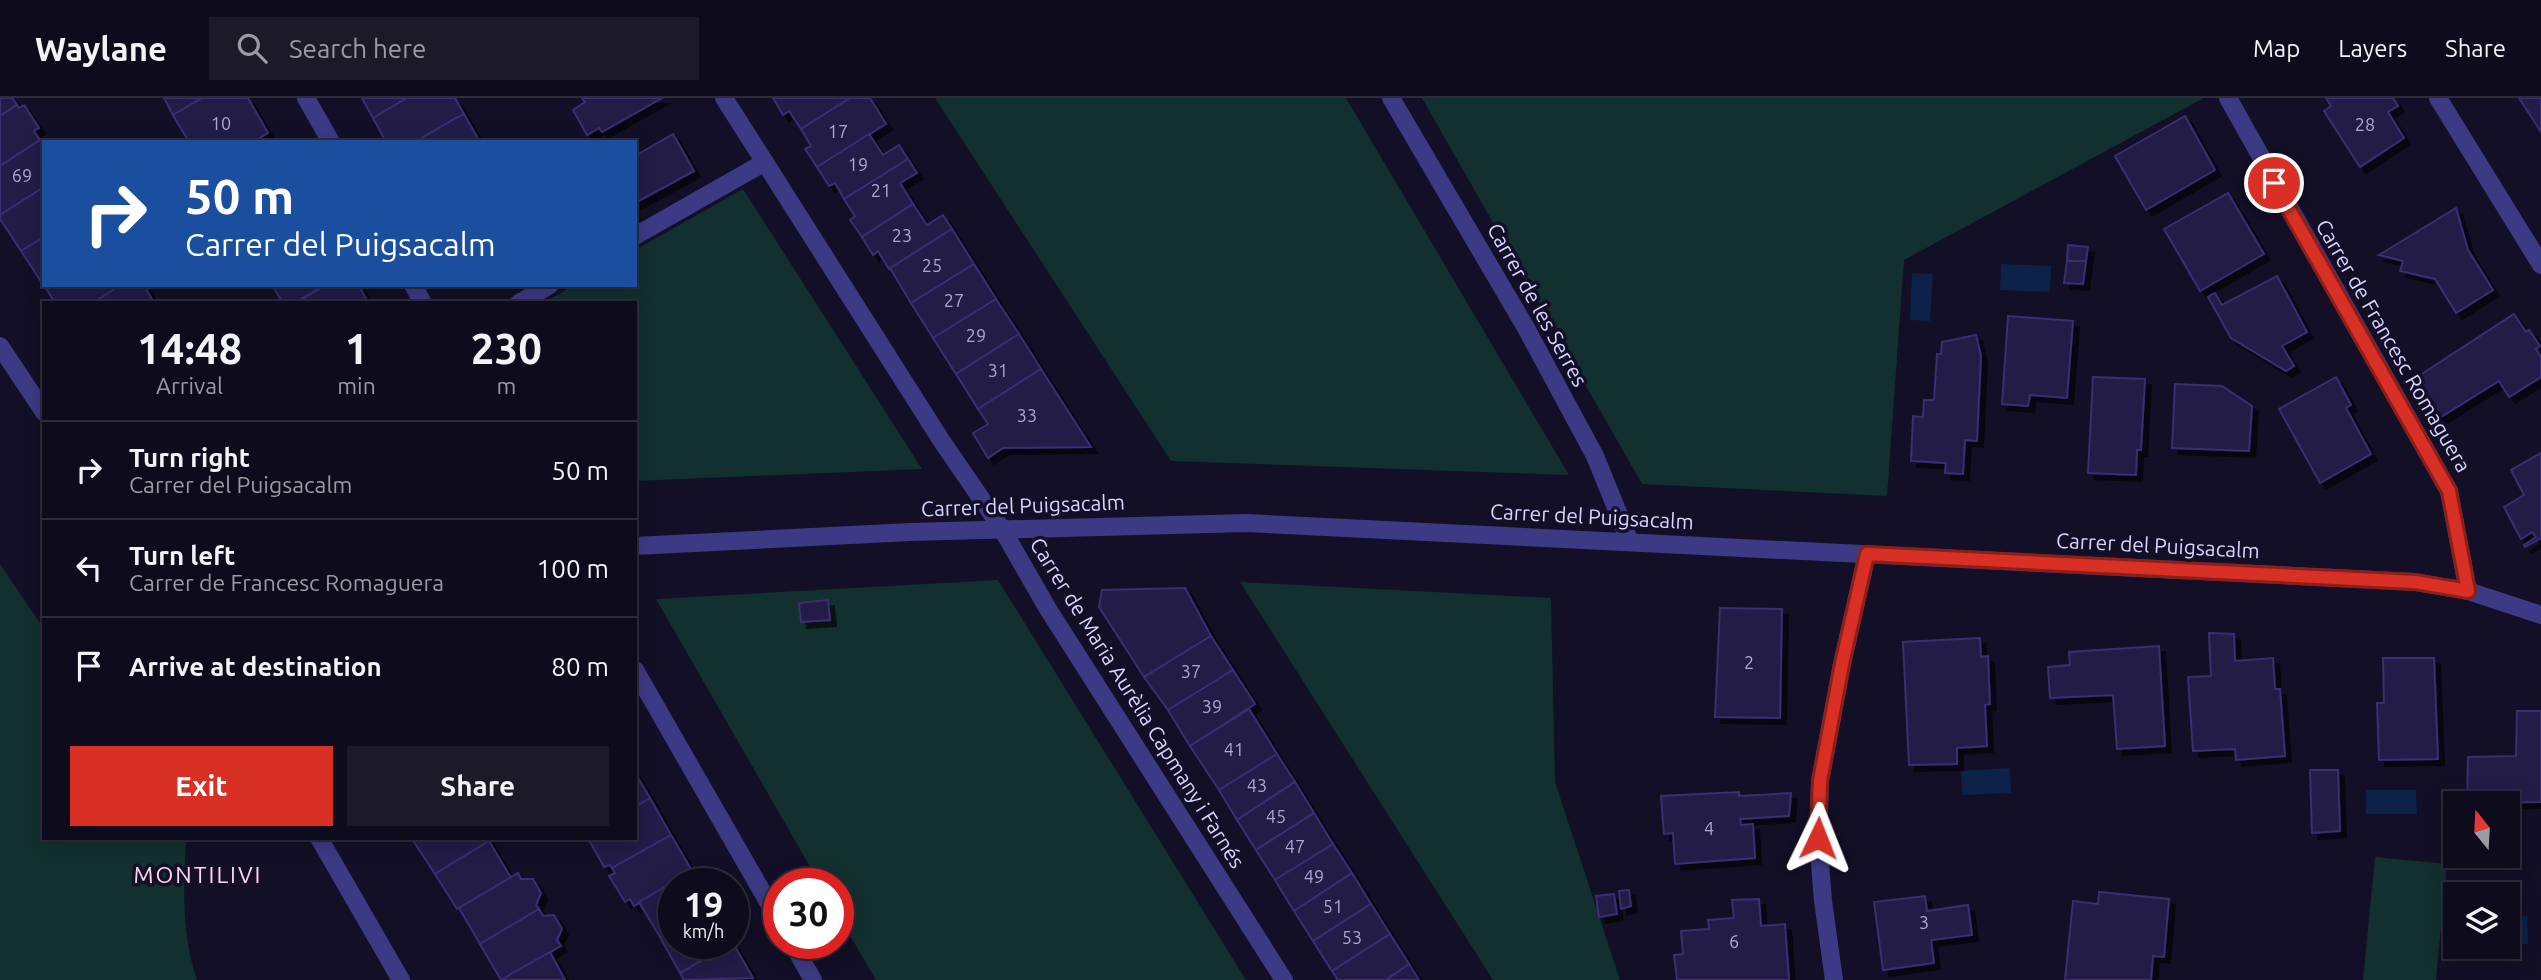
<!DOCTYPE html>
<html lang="en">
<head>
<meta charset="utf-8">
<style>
	:root { --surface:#0e0b1c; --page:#1c1929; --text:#f1f3f6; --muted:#9b9ba3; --line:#2e2b3b; --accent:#d93025 }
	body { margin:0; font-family:Ubuntu,sans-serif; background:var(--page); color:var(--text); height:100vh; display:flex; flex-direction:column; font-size:26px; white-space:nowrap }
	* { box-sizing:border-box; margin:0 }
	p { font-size:23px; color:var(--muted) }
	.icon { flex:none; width:38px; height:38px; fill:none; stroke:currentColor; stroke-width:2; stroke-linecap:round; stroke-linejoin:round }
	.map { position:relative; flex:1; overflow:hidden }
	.details { position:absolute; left:42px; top:203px; width:595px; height:539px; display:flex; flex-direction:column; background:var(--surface); border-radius:0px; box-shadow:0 4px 18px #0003,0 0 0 2px var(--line) }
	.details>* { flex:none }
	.banner { position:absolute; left:42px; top:42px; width:595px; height:147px; border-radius:0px; box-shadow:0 4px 18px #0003,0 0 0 2px var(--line); background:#1a4fa0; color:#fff; overflow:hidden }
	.needle { width:46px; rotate:342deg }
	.tools { position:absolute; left:2443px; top:693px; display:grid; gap:14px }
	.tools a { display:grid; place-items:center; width:77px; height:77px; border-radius:0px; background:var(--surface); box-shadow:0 4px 18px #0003,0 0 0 2px var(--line); font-size:35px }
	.speed { position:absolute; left:658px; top:770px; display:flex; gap:14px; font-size:35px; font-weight:700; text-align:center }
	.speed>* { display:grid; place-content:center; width:91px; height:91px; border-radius:50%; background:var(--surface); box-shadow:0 4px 18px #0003,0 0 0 2px var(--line); line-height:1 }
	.speed small { font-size:18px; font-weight:400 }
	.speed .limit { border:10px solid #d22; background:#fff; color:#111 }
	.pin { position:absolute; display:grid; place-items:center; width:60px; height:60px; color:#fff; margin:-30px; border:4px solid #fff; border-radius:50%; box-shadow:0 2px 7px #0007 }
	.me { position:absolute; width:77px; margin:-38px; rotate:2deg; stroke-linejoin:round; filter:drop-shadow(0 0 5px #0008) }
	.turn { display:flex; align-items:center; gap:24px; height:147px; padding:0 28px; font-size:32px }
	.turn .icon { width:91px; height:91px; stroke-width:2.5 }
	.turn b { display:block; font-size:49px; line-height:60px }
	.eta { display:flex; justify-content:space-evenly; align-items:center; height:119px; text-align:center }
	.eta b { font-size:42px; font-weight:700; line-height:49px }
	.button { display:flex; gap:14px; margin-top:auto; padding:14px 28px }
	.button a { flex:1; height:80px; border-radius:0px; background:var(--accent); color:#fff; font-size:28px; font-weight:700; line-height:80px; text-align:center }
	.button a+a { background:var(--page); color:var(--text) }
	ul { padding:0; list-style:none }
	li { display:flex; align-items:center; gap:21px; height:98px; padding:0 28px; border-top:2px solid var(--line) }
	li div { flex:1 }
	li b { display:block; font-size:26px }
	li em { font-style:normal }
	header { display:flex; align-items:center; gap:42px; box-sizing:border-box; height:98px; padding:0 35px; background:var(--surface); border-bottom:2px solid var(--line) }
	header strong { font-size:33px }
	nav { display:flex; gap:38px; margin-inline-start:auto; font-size:24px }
	.search { width:490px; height:63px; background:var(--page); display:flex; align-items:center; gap:18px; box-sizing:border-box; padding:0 24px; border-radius:0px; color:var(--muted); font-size:26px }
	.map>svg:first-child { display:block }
	.green { fill:#12302f }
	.water { fill:#0c2248 }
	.building { fill:#241b47; stroke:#3b2d73; stroke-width:2; filter:url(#shadow) }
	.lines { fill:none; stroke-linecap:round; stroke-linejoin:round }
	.street { stroke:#3d3a85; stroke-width:18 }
	.route-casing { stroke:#8d1f18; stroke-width:18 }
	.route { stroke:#d93025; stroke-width:12 }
	.labels { text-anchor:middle; stroke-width:7; stroke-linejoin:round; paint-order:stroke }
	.number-label { font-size:18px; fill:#aca6d1 }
	.street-label { font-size:21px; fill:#d9d4ff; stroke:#130f26 }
	.neighbourhood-label { font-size:23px; letter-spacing:2px; fill:#ffd6f0; stroke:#130f26 }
</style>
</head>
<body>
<header>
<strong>Waylane</strong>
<div class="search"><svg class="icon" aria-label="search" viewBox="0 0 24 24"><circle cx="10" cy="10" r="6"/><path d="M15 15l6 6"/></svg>Search here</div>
<nav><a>Map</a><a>Layers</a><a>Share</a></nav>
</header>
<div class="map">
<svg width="2541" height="882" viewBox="0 0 2541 882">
	<defs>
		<filter id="shadow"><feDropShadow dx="6" dy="6" stdDeviation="0" flood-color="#0009"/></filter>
	</defs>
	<rect width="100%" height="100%" fill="#130f26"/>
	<g class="green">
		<path d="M935 0H1346L1569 377 1171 363Z"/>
		<path d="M1422 0H2201L2202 1 1904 162 1887 398 1642 386Z"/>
		<path d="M743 91 922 371 635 383V205H544L574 187H635V152Z"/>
		<path d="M0 466 44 531V740H182L186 745C183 791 182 838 197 882H0Z"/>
		<path d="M998 482 1246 882H876L838 817V786H820L656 501Z"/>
		<path d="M1240 484 1551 500 1555 684 1620 882H1493Z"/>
		<path d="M2375 759 2447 766 2436 882H2363Z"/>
	</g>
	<g class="water">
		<path d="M2001 166 2051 168 2050 194 2000 192Z"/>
		<path d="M1912 175 1933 176 1930 223 1910 222Z"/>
		<path d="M2010 670 2011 695 1962 697 1961 673Z"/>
		<path d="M2366 692H2416L2417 716H2366Z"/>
		<path d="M2527 818 2528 846 2508 847V819Z"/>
	</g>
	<g class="building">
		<path d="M0 0H12L17 7 0 18Z"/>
		<path d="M164 0H202L173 17Z"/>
		<path d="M202 0H248L268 35 253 44H189L173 17Z"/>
		<path d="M362 0H407L373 20Z"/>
		<path d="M407 0H455L464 16 415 44H386L373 20Z"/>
		<path d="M582 0H662L602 34 599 30 587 37 573 12 585 4Z"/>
		<path d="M773 0H850L801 31 789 13 783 17Z"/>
		<path d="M850 0H870L886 26 817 69 805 51 811 48 801 31Z"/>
		<path d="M2326 0H2393L2398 8 2388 14 2404 40 2360 69 2324 13 2331 8Z"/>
		<path d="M2519 0H2541V34Z"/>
		<path d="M17 7 19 10 24 7 39 30 34 33 40 42 0 68V18Z"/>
		<path d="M464 16 480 44H415L456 20Z"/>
		<path d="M2185 18 2215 72 2146 112 2115 58Z"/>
		<path d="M673 36 694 73 635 105V58Z"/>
		<path d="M869 36 883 57 899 47 908 61 844 101 835 85 829 88 817 69Z"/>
		<path d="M40 42 44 47V89L0 117V68Z"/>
		<path d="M908 61 917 75 900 85 913 106 862 139 850 122 855 118 844 101Z"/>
		<path d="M44 89V139L21 153 0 121V117Z"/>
		<path d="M2228 95 2264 156 2200 193 2164 131Z"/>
		<path d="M913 106 927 127 943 117 952 131 889 171 878 153 873 157 862 139Z"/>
		<path d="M2456 110 2468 152 2493 192 2456 215 2435 181 2400 173 2403 163 2379 157Z"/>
		<path d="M952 131 974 166 911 205 890 170Z"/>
		<path d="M44 139V188L21 153Z"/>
		<path d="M2068 147 2088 149 2086 163H2067Z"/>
		<path d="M2067 163H2086L2083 186 2064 185Z"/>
		<path d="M974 166 996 201 933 240 911 205Z"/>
		<path d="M2277 178 2307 234 2282 248 2294 268 2286 273 2231 240 2208 199 2215 195 2222 207Z"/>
		<path d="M44 187H121L93 205H55Z"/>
		<path d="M121 187H144L154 205H93Z"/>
		<path d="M272 187H324L294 205H283Z"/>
		<path d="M326 187H359L366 201 359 205H296Z"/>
		<path d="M996 201 1019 236 956 276 933 240Z"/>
		<path d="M2514 216 2526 234 2529 232 2540 248 2536 251 2541 259V279L2509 299 2499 283 2436 322 2414 281Z"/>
		<path d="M2008 218 2073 223 2067 300 2030 297 2028 308 2002 306Z"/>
		<path d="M1019 236 1041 271 978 311 956 276Z"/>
		<path d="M1976 237 1981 258 1977 343 1965 342 1963 376 1945 375 1946 365 1911 363 1913 318 1923 319 1924 302H1934L1937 256H1941L1942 244Z"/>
		<path d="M1041 271 1091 349 1003 350 988 360 973 335 988 326 978 311Z"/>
		<path d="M2093 279 2145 281 2141 352H2137L2136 377 2088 375Z"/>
		<path d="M2336 279 2351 307 2346 310 2371 356 2320 385 2279 311Z"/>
		<path d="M2175 286 2222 288 2252 308 2249 353 2172 350Z"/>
		<path d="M2541 355V440L2525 449 2524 447 2536 439 2532 434 2521 441 2504 409 2524 397 2511 372Z"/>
		<path d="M1185 490 1211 538 1144 579 1099 509 1102 492Z"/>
		<path d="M828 502 830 522 801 524 799 505Z"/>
		<path d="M1720 510 1782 511 1780 620 1715 619Z"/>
		<path d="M2209 535 2234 536 2235 563 2273 560 2275 591H2280L2285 658 2236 662 2235 651 2193 653 2188 579 2211 578Z"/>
		<path d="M1211 538 1233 572 1168 612 1144 579Z"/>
		<path d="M1980 540 1981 559 1988 558 1990 606 1985 607 1987 648 1957 650V666L1909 667 1903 544Z"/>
		<path d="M2159 548 2165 648 2117 651 2113 597 2050 600 2048 569 2070 567 2069 554Z"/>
		<path d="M2383 560H2434L2438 661 2379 662 2377 605H2384Z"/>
		<path d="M1233 572 1255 606 1190 648 1168 612Z"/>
		<path d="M1249 611 1277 656 1219 692 1190 648Z"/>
		<path d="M2517 613H2541V704L2467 705 2468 659 2516 658Z"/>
		<path d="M1277 656 1295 684 1237 722 1219 692Z"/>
		<path d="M2310 672H2338L2340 733 2312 735Z"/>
		<path d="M635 675 650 700 635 709Z"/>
		<path d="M1295 684 1314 715 1256 752 1237 722Z"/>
		<path d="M1739 694V698L1791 695 1789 718 1740 721 1741 727 1753 726 1755 760 1675 766 1673 735 1664 736 1661 698Z"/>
		<path d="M650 700 671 737 612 770 610 767 604 769 589 742 593 740H635V709Z"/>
		<path d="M1314 715 1333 746 1275 782 1256 752Z"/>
		<path d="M671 737 692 773 634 808 630 801 625 804 609 778 615 775 612 770Z"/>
		<path d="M488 740 489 743 435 776 412 741Z"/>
		<path d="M489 743 511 780 457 811 435 776Z"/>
		<path d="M1333 746 1352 775 1294 813 1275 782Z"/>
		<path d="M692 773 699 786H674V830L660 839 639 804Z"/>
		<path d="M518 775 521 781H533L541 795 536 807 539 811 480 846 459 810Z"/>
		<path d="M1352 775 1371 806 1313 843 1294 813Z"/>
		<path d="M1629 792 1631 808 1621 811 1619 793Z"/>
		<path d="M2099 794 2169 801 2164 859 2153 858 2151 882H2065L2073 803 2098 806Z"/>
		<path d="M1614 796 1617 816 1599 819 1596 798Z"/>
		<path d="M1925 798 1927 813 1968 807 1972 837 1931 842 1934 865 1883 872 1874 804Z"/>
		<path d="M1759 801 1761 828 1785 826 1789 882H1677L1674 857 1683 856 1681 833 1709 831 1708 822 1734 820 1732 802Z"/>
		<path d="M1371 806 1390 836 1332 873 1313 843Z"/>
		<path d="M539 811 543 818 554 817 562 831 557 842 561 848 501 882 480 846Z"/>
		<path d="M674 830V845H731L680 875 660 839Z"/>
		<path d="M1390 836 1409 866 1386 882H1338L1332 873Z"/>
		<path d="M733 845 753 880 684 882 680 875Z"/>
		<path d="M550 854 565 882H502L511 876Z"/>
		<path d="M1409 866 1419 882H1386Z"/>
	</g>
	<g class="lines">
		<g class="street">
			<path d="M306 0 331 44"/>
			<path d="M724 0 941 342 1002 431 1048 511 1284 882"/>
			<path d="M1391 0 1526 230 1595 358 1630 444"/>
			<path d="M2228 0 2449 393 2468 493"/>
			<path d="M2438 0 2541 167"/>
			<path d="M635 138 765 64"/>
			<path d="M413 187 423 205"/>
			<path d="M519 205 550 187"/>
			<path d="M0 248 44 314"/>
			<path d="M635 448 910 434 1247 425 2415 484 2468 493 2541 517"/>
			<path d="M635 572 779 823"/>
			<path d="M319 740 401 882"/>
			<path d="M792 845 813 882"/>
			<path d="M1834 882 1823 803 1818 740 1820 683 1842 566 1867 456"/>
		</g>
	</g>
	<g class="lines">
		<defs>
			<path id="route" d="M1818 740 1820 683 1842 566 1867 456 2415 484 2468 493 2449 393 2274 85"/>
		</defs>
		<use href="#route" class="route-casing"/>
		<use href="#route" class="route"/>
	</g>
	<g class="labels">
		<g class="number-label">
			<text x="221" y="32">10</text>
			<text x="2365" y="33">28</text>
			<text x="838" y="40">17</text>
			<text x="858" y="73">19</text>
			<text x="22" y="84">69</text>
			<text x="881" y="99">21</text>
			<text x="902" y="144">23</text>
			<text x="932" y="174">25</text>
			<text x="954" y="209">27</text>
			<text x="976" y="244">29</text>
			<text x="998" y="279">31</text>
			<text x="1027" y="324">33</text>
			<text x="1749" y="571">2</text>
			<text x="1191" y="580">37</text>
			<text x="1212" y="615">39</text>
			<text x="1234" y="658">41</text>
			<text x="1257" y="694">43</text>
			<text x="1276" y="725">45</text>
			<text x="1709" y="737">4</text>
			<text x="1295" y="755">47</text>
			<text x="1314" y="785">49</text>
			<text x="1333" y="815">51</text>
			<text x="1924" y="831">3</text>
			<text x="1352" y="846">53</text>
			<text x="1734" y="850">6</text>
		</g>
		<g class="street-label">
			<text transform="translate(1537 207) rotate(61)" y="7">Carrer de les Serres</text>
			<text transform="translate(2393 248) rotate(60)" y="7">Carrer de Francesc Romaguera</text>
			<text transform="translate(1023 408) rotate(-2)" y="7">Carrer del Puigsacalm</text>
			<text transform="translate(1592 419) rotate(3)" y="7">Carrer del Puigsacalm</text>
			<text transform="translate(2158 448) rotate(3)" y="7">Carrer del Puigsacalm</text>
			<text transform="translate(1137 605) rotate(58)" y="7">Carrer de Maria Aurèlia Capmany i Farnés</text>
		</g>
		<g class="neighbourhood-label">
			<text x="198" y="785">MONTILIVI</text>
		</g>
	</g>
</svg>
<div class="tools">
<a><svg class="needle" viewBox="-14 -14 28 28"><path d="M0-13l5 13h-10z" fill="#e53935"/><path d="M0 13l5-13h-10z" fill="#9b9ba3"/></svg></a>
<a><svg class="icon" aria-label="layers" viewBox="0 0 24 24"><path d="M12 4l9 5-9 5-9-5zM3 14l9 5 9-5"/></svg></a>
</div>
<div class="speed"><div>19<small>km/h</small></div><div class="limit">30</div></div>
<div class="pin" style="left:2274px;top:85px;background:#d93025"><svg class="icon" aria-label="arrive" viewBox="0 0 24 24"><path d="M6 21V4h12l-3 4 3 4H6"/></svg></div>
<svg class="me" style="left:1818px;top:740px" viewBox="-20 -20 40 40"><path d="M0-17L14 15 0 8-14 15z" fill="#d93025" stroke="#fff" stroke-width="4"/></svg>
<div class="banner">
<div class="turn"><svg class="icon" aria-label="right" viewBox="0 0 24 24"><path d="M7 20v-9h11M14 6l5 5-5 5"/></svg><div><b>50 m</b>Carrer del Puigsacalm</div></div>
</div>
<section class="details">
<div class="eta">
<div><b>14:48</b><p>Arrival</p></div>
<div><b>1</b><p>min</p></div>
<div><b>230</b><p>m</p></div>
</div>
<ul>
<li><svg class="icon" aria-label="right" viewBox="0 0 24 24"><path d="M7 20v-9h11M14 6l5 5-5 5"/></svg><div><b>Turn right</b><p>Carrer del Puigsacalm</p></div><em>50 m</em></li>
<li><svg class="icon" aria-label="left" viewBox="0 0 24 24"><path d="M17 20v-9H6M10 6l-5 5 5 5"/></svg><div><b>Turn left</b><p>Carrer de Francesc Romaguera</p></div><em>100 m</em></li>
<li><svg class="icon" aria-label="arrive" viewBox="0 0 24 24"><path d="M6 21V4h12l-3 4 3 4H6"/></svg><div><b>Arrive at destination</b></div><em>80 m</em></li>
</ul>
<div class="button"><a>Exit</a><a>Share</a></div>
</section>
</div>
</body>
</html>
